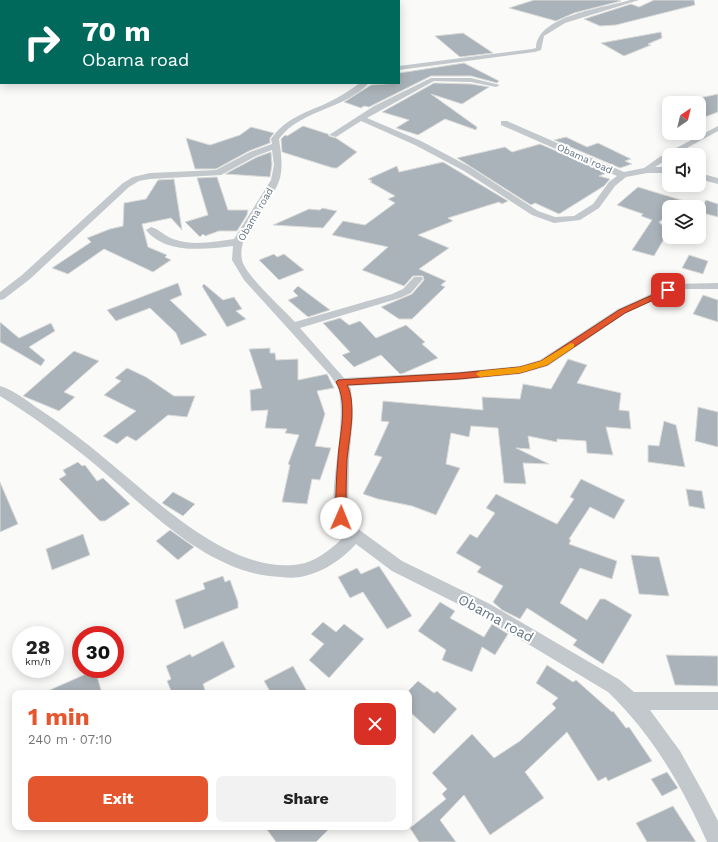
<!DOCTYPE html>
<html lang="en">
<head>
<meta charset="utf-8">
<style>
	:root { --surface:#fff; --page:#f2f2f2; --text:#222; --muted:#767676; --accent:#e4572e }
	body { margin:0; font-family:"Work Sans",sans-serif; background:var(--page); color:var(--text); height:100vh; display:flex; flex-direction:column; font-size:15px; white-space:nowrap }
	* { box-sizing:border-box; margin:0 }
	p { font-size:13px; color:var(--muted) }
	.icon { flex:none; width:22px; height:22px; fill:none; stroke:currentColor; stroke-width:2; stroke-linecap:round; stroke-linejoin:round }
	.map { position:relative; flex:1; overflow:hidden }
	.panel { position:absolute; left:12px; top:690px; width:400px; height:140px; display:flex; flex-direction:column; background:var(--surface); border-radius:8px; box-shadow:0 2px 10px #0003 }
	.panel>* { flex:none }
	.guide { position:absolute; left:0px; top:0px; width:400px; height:84px; box-shadow:0 2px 10px #0003; background:#00695c; color:#fff; overflow:hidden }
	.needle { width:26px; rotate:35deg }
	.controls { position:absolute; left:662px; top:96px; display:grid; gap:8px }
	.controls a { display:grid; place-items:center; width:44px; height:44px; border-radius:8px; background:var(--surface); box-shadow:0 2px 10px #0003; font-size:20px }
	.speed { position:absolute; left:12px; top:626px; display:flex; gap:8px; font-size:20px; font-weight:700; text-align:center }
	.speed>* { display:grid; place-content:center; width:52px; height:52px; border-radius:50%; background:var(--surface); box-shadow:0 2px 10px #0003; line-height:1 }
	.speed small { font-size:10px; font-weight:400 }
	.speed .limit { border:6px solid #d22; background:#fff; color:#111 }
	.pin { position:absolute; display:grid; place-items:center; width:34px; height:34px; color:#fff; margin:-17px; border-radius:8px; box-shadow:0 2px 6px #0006 }
	.me { position:absolute; width:44px; margin:-22px; rotate:1deg; stroke-linejoin:round; filter:drop-shadow(0 0 3px #0008) }
	.turn { display:flex; align-items:center; gap:14px; height:84px; padding:0 16px; font-size:18px }
	.turn .icon { width:52px; height:52px; stroke-width:2.5 }
	.turn b { display:block; font-size:28px; line-height:34px }
	.round { display:grid; place-items:center; flex:none; width:42px; height:42px; border-radius:8px; background:var(--page) }
	.headline { display:flex; align-items:center; justify-content:space-between; height:68px; padding:0 16px }
	h1 { font-size:24px; font-weight:700; line-height:30px; color:var(--accent) }
	.primary-button { display:flex; gap:8px; margin-top:auto; padding:8px 16px }
	.primary-button a { flex:1; height:46px; border-radius:8px; background:var(--accent); color:#fff; font-size:16px; font-weight:700; line-height:46px; text-align:center }
	.primary-button a+a { background:var(--page); color:var(--text) }
	.map>svg:first-child { display:block }
	.building { fill:#aab3b9; stroke:#dcdcda }
	.lines { fill:none; stroke-linecap:round; stroke-linejoin:round }
	.minor { fill:#c3c8cc; fill-rule:evenodd }
	.route { fill:#e4572e; stroke:#94391e }
	.slow { fill:#f59e0b }
	.labels { text-anchor:middle; stroke-width:4; stroke-linejoin:round; paint-order:stroke }
	.far-street-label { font-size:10px; fill:#657683; stroke:#fff }
	.near-street-label { font-size:14px; fill:#657683; stroke:#fff }
</style>
</head>
<body>
<div class="map">
<svg width="718" height="842" viewBox="0 0 718 842">
	<rect width="100%" height="100%" fill="#fafaf8"/>
	<g class="building">
		<path d="M534 0H618L621 1 574 13 556 21 509 8Z"/>
		<path d="M654 0H694L695 5 616 25 600 26 584 19 631 4 639 7Z"/>
		<path d="M661 32 662 38 648 44 651 45 624 56 601 43Z"/>
		<path d="M463 33 493 53 460 57 435 36Z"/>
		<path d="M464 63 499 81 497 83 471 76H431L369 107 364 106 361 108 344 102 371 85 399 83V73Z"/>
		<path d="M434 83 471 84 489 87 462 104 431 94 477 127 476 130 445 119 418 135 396 128 409 120 382 112Z"/>
		<path d="M718 94V112L705 117 699 115V103H676Z"/>
		<path d="M303 126 328 134 329 136 336 138 357 152 337 168H333L282 152 281 139 285 135 287 136Z"/>
		<path d="M251 127 274 133 270 138V143L249 151 216 169H195L186 138 210 145 240 135Z"/>
		<path d="M566 137 587 147 598 143 631 159 625 161 632 164 620 168 554 140Z"/>
		<path d="M540 144 607 173 599 176 610 179 604 186 559 214 535 203 531 205 457 158 505 147 512 152Z"/>
		<path d="M271 152 272 165 270 177 225 174 257 157Z"/>
		<path d="M443 162 508 201 502 204 499 202 448 218 453 221 418 235 449 248 419 269 446 281 441 285 445 287 412 319H399L381 307 412 294 424 280 423 276H413L404 286 362 270 388 247 332 235 343 221 365 225 395 203 388 199 395 196 370 182 372 181 368 179 397 166 399 172Z"/>
		<path d="M217 177 228 210H248L247 215 237 231H219L205 236 203 234 200 237 185 222 208 215 197 178Z"/>
		<path d="M174 179 182 230 171 218 142 224 148 247 167 255 165 257 171 260 153 272 104 249 68 274 52 268 91 242 87 238 110 229 123 226 124 203 146 199 158 180Z"/>
		<path d="M638 187 684 201 677 207H669V215L659 222 668 232 654 256 632 250 652 220 641 216 643 214 617 205Z"/>
		<path d="M706 200 718 204V217L699 212Z"/>
		<path d="M322 208 337 211 323 228 273 225 309 209 320 210Z"/>
		<path d="M274 254 277 257 284 254 304 270 279 280 259 260Z"/>
		<path d="M689 255 708 261 703 274 682 268Z"/>
		<path d="M178 283 182 295 170 300 207 335 181 345 176 333 150 308 116 321 107 310Z"/>
		<path d="M204 284 223 300 234 297 242 309 236 311 246 319 227 327 202 286Z"/>
		<path d="M298 286 330 310 308 317 288 300 298 296 293 291Z"/>
		<path d="M703 295 718 300V322L693 314Z"/>
		<path d="M340 318 349 325 360 321 376 338 406 325 425 342 422 344 438 358 404 373 400 374 381 355 354 367 342 355 350 352 323 323Z"/>
		<path d="M0 322 19 338 51 323 55 331 29 347 45 360 41 366 0 342Z"/>
		<path d="M270 348V353H275L276 360 298 359V380L327 374 334 388 317 391 325 414 315 446 331 448 320 480 312 479 307 504 282 502 290 465 288 464 299 435 285 433 287 429 265 428 268 410 251 411 250 390 262 388 249 349Z"/>
		<path d="M74 351 99 361 64 392 75 397 59 411 23 396Z"/>
		<path d="M568 359 587 365 577 383 621 393 619 410 629 411 631 429 606 427 613 455 587 453 586 441 557 439V442L528 436 530 449 516 448 549 464 523 463 526 484 504 483 498 428 471 426 469 437 451 433 446 464 460 468 436 515 412 506 378 499 363 494 382 457 374 455 389 422 381 421 383 401 483 410 482 397 520 399 523 384 551 389Z"/>
		<path d="M127 368 146 377 174 396H195L187 417 168 415 136 441 127 436 117 444 103 436 136 411 104 395 121 381 115 378Z"/>
		<path d="M698 407 718 412V447L695 441Z"/>
		<path d="M664 421 676 425 685 467 648 462V445L659 446Z"/>
		<path d="M78 462 82 466 85 465 97 481 103 478 130 504 105 521H100L59 479 66 475 63 470Z"/>
		<path d="M581 479 625 500 614 519 590 507 569 539 571 540 569 544 617 561 612 579 580 568 560 603 587 620 600 599H605L632 615 603 664 573 645 577 640 527 608 520 619 502 610 493 602 503 586 477 572 481 567 456 553 470 534 477 538 495 513 486 508 496 494 557 524 574 499 570 497Z"/>
		<path d="M0 482 18 524 0 532Z"/>
		<path d="M686 489 702 491 705 509 689 506Z"/>
		<path d="M173 492 195 504 183 516 162 503Z"/>
		<path d="M170 530 194 547 178 560 156 541Z"/>
		<path d="M83 534 90 555 52 570 46 549Z"/>
		<path d="M631 555 659 557 669 596 639 594Z"/>
		<path d="M379 566 412 616 387 629 363 592 350 598 338 577 357 568 361 574Z"/>
		<path d="M223 576 225 582 230 580 238 602V608L184 629 175 600 205 589 203 583Z"/>
		<path d="M440 602 455 611 450 618 484 637 492 624 508 634 495 655 482 647 472 672 442 660 446 650 418 631Z"/>
		<path d="M323 622 336 632 344 624 364 639 329 678 309 660 324 644 311 634Z"/>
		<path d="M223 641 235 667 203 684 206 693H172L167 681 171 679 166 666 190 654 192 657Z"/>
		<path d="M666 655 718 656V686L675 685Z"/>
		<path d="M547 665 573 682 576 680 612 712 613 711 626 728 629 727 652 761 608 781 606 777 598 781 567 732 525 772 544 798 490 835 464 795 440 820 456 842H419L410 828 446 799 442 794 447 789 432 773 472 734 494 758 520 741 556 708 552 704 558 698 536 683Z"/>
		<path d="M293 666 308 693H271L264 681Z"/>
		<path d="M95 670 102 693H43Z"/>
		<path d="M418 681 434 693 437 691 457 709 434 734 409 711V690Z"/>
		<path d="M667 772 678 788 662 796 651 779Z"/>
		<path d="M673 806 696 842H647L636 823Z"/>
		<path d="M265 827H331L316 842H276Z"/>
	</g>
	<g class="lines">
		<g class="minor">
			<path d="M55 0H64L65 1H56Z"/>
			<path d="M144 0H150L151 1H145Z"/>
			<rect x="329" y="0" width="6" height="1"/>
			<path d="M630 0H639L565 23 544 36 541 50 535 52 399 70V66L532 49 536 48C537 15 605 8 630 0Z"/>
			<path d="M431 78H471L500 85 496 87 471 82 434 81 367 118 421 141 470 167 538 211 555 217 574 216 593 204 609 182 617 176 501 125V121H507L624 172 644 168 661 156 718 126V131L674 155H669V158L655 167H669V173H647L626 177 615 186 599 208 580 220 554 223 532 215 464 171 415 145 361 121 336 137 329 135 374 106Z"/>
			<path d="M360 83H369C344 110 301 109 279 139 281 152 283 165 280 178 273 204 236 231 242 260 245 275 283 309 295 322L392 294 403 289 414 277H422L423 279 411 293 400 298 300 328 344 378 459 372 520 366 540 360 618 309 673 284 718 283V289H679L626 313 548 366 520 374 459 380 349 386 351 389 353 417 349 460 348 519 350 523 402 561 490 604 620 680 634 692H718V710H650L680 751 704 794 718 821V842H707C682 786 652 734 608 692L478 614 392 571 356 544C342 559 325 571 305 576 297 578 289 578 281 577 210 575 149 510 98 467 67 441 34 417 0 396V386C14 390 27 401 39 409 63 425 87 443 109 462 157 501 237 580 305 563 320 559 334 546 345 536 339 531 334 526 334 518 330 477 346 430 339 391 338 385 333 380 330 375L244 280 232 260 233 246C206 249 166 255 146 230L151 227C159 229 165 236 173 239 191 246 215 242 234 239L271 180 274 165 272 150 256 156 221 175 150 179 139 181 129 187 30 279 4 299 0 300V292L22 275 123 183 133 177 150 173 216 170 250 152 272 144 271 139C285 119 304 113 325 104 338 98 349 91 360 83Z"/>
			<path d="M699 173 718 178V184L699 179Z"/>
		</g>
	</g>
	<path class="route" d="M668 288 672 290 671 292 625 313 547 365 520 373 459 379 347 385C357 403 349 439 347 459 346 479 346 499 346 518L344 521H337L335 518C336 499 336 479 338 459 339 436 349 404 336 382L338 380 459 373 520 367 541 361 619 310Z"/>
	<path class="slow" d="M571 343 574 344V347L547 365 520 373 480 377 476 374 480 371 520 367 541 361Z"/>
	<g class="labels">
		<g class="far-street-label">
			<text transform="translate(585 158) rotate(24)" y="4">Obama road</text>
			<text transform="translate(255 214) rotate(-60)" y="4">Obama road</text>
		</g>
		<g class="near-street-label">
			<text transform="translate(496 618) rotate(29)" y="5">Obama road</text>
		</g>
	</g>
</svg>
<div class="controls">
<a><svg class="needle" viewBox="-14 -14 28 28"><path d="M0-13l5 13h-10z" fill="#e53935"/><path d="M0 13l5-13h-10z" fill="#767676"/></svg></a>
<a><svg class="icon" aria-label="sound" viewBox="0 0 24 24"><path d="M4 9h4l5-4v14l-5-4H4zM17 9q2 3 0 6"/></svg></a>
<a><svg class="icon" aria-label="layers" viewBox="0 0 24 24"><path d="M12 4l9 5-9 5-9-5zM3 14l9 5 9-5"/></svg></a>
</div>
<div class="speed"><div>28<small>km/h</small></div><div class="limit">30</div></div>
<div class="pin" style="left:668px;top:290px;background:#d93025"><svg class="icon" aria-label="arrive" viewBox="0 0 24 24"><path d="M6 21V4h12l-3 4 3 4H6"/></svg></div>
<svg class="me" style="left:341px;top:518px" viewBox="-20 -20 40 40"><circle r="19" fill="#fff"/><path d="M0-13L10 11 0 6-10 11z" fill="#e4572e"/></svg>
<div class="guide">
<div class="turn"><svg class="icon" aria-label="right" viewBox="0 0 24 24"><path d="M7 20v-9h11M14 6l5 5-5 5"/></svg><div><b>70 m</b>Obama road</div></div>
</div>
<section class="panel">
<div class="headline"><div><h1>1 min</h1><p>240 m · 07:10</p></div><a class="round" style="background:#d93025;color:#fff"><svg class="icon" aria-label="close" viewBox="0 0 24 24"><path d="M6 6l12 12M18 6L6 18"/></svg></a></div>
<div class="primary-button"><a>Exit</a><a>Share</a></div>
</section>
</div>
</body>
</html>
